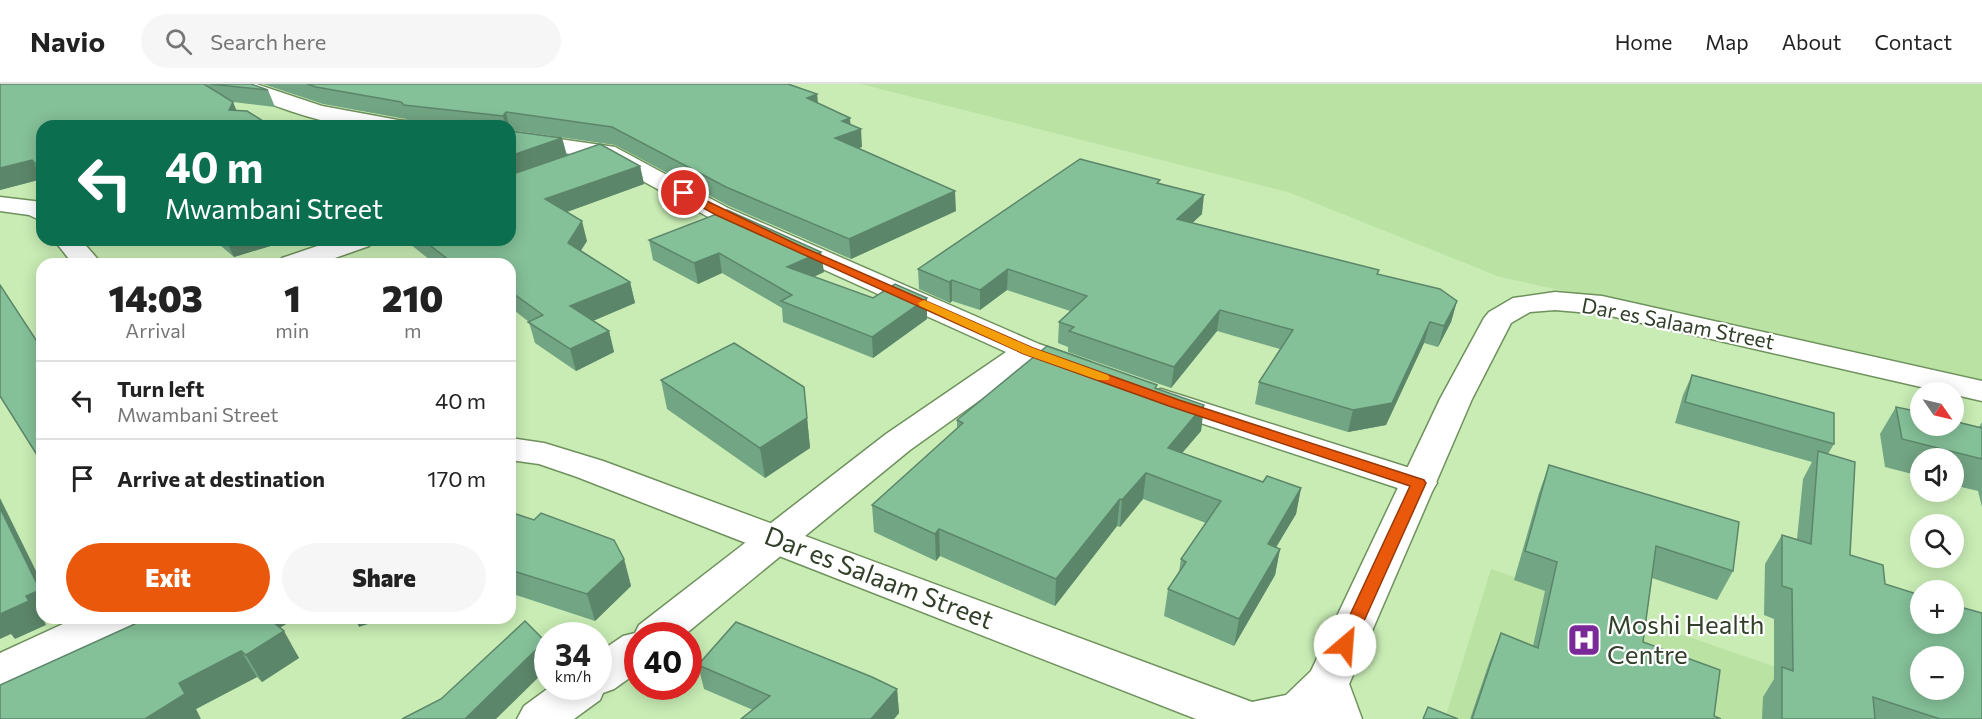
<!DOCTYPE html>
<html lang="en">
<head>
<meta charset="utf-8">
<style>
	:root { --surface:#fff; --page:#f6f6f6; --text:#222; --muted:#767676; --line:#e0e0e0; --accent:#ea580c }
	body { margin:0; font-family:Commissioner,sans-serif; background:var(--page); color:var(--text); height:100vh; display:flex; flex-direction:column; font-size:22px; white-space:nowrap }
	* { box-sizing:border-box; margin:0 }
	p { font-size:20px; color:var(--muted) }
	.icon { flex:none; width:33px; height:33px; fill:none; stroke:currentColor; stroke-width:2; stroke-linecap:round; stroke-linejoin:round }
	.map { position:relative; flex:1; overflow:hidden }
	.sheet { position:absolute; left:36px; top:174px; width:480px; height:366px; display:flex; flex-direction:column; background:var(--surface); border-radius:18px; box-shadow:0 3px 15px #0003 }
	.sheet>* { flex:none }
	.guide { position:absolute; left:36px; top:36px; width:480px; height:126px; border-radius:18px; box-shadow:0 3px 15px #0003; background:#0b6e4f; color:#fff; overflow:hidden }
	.needle { width:39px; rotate:124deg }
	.fabs { position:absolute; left:1910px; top:298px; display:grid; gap:12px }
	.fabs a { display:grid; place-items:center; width:54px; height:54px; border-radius:50%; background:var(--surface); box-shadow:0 3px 15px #0003; font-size:30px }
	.speed { position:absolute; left:534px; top:538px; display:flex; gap:12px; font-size:30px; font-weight:700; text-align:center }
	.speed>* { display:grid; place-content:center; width:78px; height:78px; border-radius:50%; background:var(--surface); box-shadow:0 3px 15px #0003; line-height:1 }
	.speed small { font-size:15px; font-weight:400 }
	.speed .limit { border:9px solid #d22; background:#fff; color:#111 }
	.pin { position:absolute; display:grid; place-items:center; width:51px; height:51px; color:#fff; margin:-26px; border:3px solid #fff; border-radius:50%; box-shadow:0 2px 6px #0007 }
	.me { position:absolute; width:66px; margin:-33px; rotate:27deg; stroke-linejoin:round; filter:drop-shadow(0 0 4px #0008) }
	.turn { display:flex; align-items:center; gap:21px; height:126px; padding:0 30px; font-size:27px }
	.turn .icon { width:78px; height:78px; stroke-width:2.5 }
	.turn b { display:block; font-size:42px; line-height:51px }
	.eta { display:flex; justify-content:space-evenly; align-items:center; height:102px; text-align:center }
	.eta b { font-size:36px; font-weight:800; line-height:42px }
	.action { display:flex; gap:12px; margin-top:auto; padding:12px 30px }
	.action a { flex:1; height:69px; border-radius:36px; background:var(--accent); color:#fff; font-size:24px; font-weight:800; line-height:69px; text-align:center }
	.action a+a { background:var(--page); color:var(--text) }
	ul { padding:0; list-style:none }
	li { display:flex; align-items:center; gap:18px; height:78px; padding:0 30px; border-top:2px solid var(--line) }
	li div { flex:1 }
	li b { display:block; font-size:22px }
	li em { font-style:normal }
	header { display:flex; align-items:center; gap:36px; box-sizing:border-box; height:84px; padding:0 30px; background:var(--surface); border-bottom:2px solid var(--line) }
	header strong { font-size:28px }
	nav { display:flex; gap:33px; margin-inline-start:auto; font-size:21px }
	.search { width:420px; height:54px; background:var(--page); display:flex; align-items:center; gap:15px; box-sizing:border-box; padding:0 21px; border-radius:33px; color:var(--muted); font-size:22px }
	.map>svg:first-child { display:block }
	.built { fill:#b9e2a3 }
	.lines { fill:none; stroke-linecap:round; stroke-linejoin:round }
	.minor-casing { stroke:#6f915d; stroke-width:3 }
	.tertiary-casing { stroke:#6f915d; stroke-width:3 }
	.minor { fill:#fff; fill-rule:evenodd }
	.tertiary { fill:#fff; fill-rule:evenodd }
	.wall { fill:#72a583 }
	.shaded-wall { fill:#5c866a }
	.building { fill:#84c098; stroke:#5c866a; stroke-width:1.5; fill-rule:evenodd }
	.route { fill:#ea580c; stroke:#983908; stroke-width:1.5 }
	.slow { fill:#f59e0b }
	.labels { text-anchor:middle; stroke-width:4.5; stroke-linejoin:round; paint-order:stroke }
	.street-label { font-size:21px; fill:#32402a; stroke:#fff }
	.near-street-label { font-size:26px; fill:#32402a; stroke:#fff }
	.near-poi-label { font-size:26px; fill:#32402a; stroke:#fff; text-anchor:start }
</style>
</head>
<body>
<header>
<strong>Navio</strong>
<div class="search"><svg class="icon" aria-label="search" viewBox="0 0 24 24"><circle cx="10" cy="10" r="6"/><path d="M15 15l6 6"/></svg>Search here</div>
<nav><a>Home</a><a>Map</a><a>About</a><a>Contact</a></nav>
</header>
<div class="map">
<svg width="1982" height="635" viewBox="0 0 1982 635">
	<rect width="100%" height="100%" fill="#c8ecb4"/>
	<g class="built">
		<path d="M861 0H1982V297L1500 193 1288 108Z"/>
		<path d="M1491 485 1906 628 1907 635H1445Z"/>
	</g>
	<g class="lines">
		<defs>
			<g id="minor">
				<path d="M228 0H256L322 22 398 36 406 37 409 42C390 42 371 44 352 42 311 37 269 20 231 4Z"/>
				<path d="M510 48 615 63 728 124 1039 260 1090 278 1095 285 1090 292 1079 294 1032 279 910 366 683 552H638V588L614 605 603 609 600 616 574 635H517L524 622 550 603H598V569L623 552 635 549 639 541 886 350 1006 268 710 134 601 74 510 62Z"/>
				<path d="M0 113 42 118V137L29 131 0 127Z"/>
				<path d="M54 156H81L102 180H73Z"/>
				<path d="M335 156H373L369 162 318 180H278L282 174Z"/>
				<path d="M1161 305 1432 391 1437 399 1432 407 1419 411 1149 322 1145 315 1149 308Z"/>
				<path d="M1328 580 1344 586 1362 635H1316L1306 598 1312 586Z"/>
			</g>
			<g id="tertiary">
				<path d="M1555 208 1602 212 1982 297V317L1602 230 1555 226 1530 228 1511 239 1472 315 1350 598 1344 610 1321 635H1196L577 393 539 380 510 376V354L544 359 603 377 1252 618 1286 611 1311 587 1440 315 1484 234 1489 228 1513 214Z"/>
				<path d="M76 534H136L130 545 16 601 0 606V569Z"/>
			</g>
		</defs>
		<use href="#minor" class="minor-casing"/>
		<use href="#tertiary" class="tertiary-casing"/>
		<use href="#minor" class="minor"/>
		<use href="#tertiary" class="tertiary"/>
	</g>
	<g class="wall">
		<path d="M0 0H251L268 6 275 23 233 18 236 27 42 42V95L0 106Z"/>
		<path d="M263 0H788L818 20 850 34V41L862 63 858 64 956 127 851 175 729 122 615 61 510 46V42H445L409 38 406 35 323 20Z"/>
		<path d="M562 54 567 72 640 82 644 100 567 128 587 157 581 166 630 198 635 219 593 237 609 247 614 268 576 287 535 259 529 238 510 223V180H435L405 156H510Z"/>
		<path d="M1160 100 1202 130 1192 139 1378 190 1457 217 1451 238 1438 263 1424 259 1386 341 1348 348 1255 320 1259 298 1280 265 1217 247 1171 304 1068 268V263L1058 259 1059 238 1070 227 1007 206 980 226 952 217 950 219 919 205 918 185Z"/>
		<path d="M214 156H290L234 173Z"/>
		<path d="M649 156 824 188 813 193 873 214H927V235L873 274 783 238 782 224 722 189 698 200 653 176Z"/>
		<path d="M1692 291 1834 360 1828 370 1850 471 1885 500 1982 635H1762L1763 613 1774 595V535L1764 531 1765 480 1782 451 1797 455 1803 395 1812 378 1675 339 1683 311Z"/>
		<path d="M661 296 804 303 810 364 765 394 667 325Z"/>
		<path d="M1157 305 1204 321 1201 347 1182 369 1263 398 1301 404 1296 430 1276 463 1280 465 1275 491 1234 562 1164 532 1168 505 1179 488 1181 475 1206 439 1143 415 1120 443 1117 442 1055 522 940 472 936 477 874 448 872 421 957 344V336Z"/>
		<path d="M1896 323 1979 343 1982 338V423L1978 407 1953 401V375H1920V392L1885 383 1880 350Z"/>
		<path d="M1549 381 1733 487 1717 516 1652 494 1643 558 1714 632 1721 635H1470L1489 579 1501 549 1533 562 1545 507 1514 496 1539 409Z"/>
		<path d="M510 428 624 475 631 502 595 537 510 509Z"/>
		<path d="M280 544 299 574 262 598 257 593 196 625 0 635Z"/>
		<path d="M698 581 897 605 899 629 894 635H741L753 626 704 605Z"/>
	</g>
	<g class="shaded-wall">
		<path d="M817 10 819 27 807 14Z"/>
		<path d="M233 18 240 35 229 26Z"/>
		<path d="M506 28 509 42H506L503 32Z"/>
		<path d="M850 34 851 48 861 45 862 63 836 72 835 54 842 37Z"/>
		<path d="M562 54 567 72 510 93V72Z"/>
		<path d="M32 76 42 95 0 106V84Z"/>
		<path d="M640 82 644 100 550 134 545 115Z"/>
		<path d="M955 107 956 127 851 175 849 155Z"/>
		<path d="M1204 111 1202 130 1175 155 1177 135Z"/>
		<path d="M582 137 587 157 573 179 568 159Z"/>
		<path d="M226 156H290L234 173Z"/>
		<path d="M821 168 824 188 790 204 787 183Z"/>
		<path d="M719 169 722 189 698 200 694 179Z"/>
		<path d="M1008 185 1007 206 980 226V206Z"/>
		<path d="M952 196V217L950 219 949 198Z"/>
		<path d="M630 198 635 219 576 244 570 222Z"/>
		<path d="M927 214V235L873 274 872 253Z"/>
		<path d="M1457 217 1451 238 1438 263 1444 242Z"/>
		<path d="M1220 226 1217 247 1171 304 1174 283Z"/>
		<path d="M1430 238 1424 259 1386 341 1348 348 1353 326Z"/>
		<path d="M609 247 614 268 576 287 570 265Z"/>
		<path d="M804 303 810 364 765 394 760 364Z"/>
		<path d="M1204 321 1201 347 1165 389 1168 364Z"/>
		<path d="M1146 389 1143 415 1120 443 1122 416Z"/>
		<path d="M1301 404 1296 430 1262 487 1268 460Z"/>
		<path d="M0 414 42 499V534H48L44 536 46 541 15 555 11 550 0 555V530L26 512 0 424Z"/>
		<path d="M1120 415 1117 442 1055 522 1056 495Z"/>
		<path d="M939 445 940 472 936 477 935 450Z"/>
		<path d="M1280 465 1275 491 1234 562 1239 535Z"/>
		<path d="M624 475 631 502 595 537 587 510Z"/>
		<path d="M260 534H297L269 550Z"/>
		<path d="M355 534H386L359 543Z"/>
		<path d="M284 547 299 574 262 598 246 571Z"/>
		<path d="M545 557 548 564V584L496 635H465Z"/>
		<path d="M241 567 257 593 196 625 201 635H145L179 599Z"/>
		<path d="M897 605 899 629 894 635H871Z"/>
	</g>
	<g class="building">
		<path d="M0 0H204L233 18 229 26 247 27 271 42H42V86L32 76 0 84Z"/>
		<path d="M210 0H251L268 6Z"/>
		<path d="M307 0H788L817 10 807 14 850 34 842 37 861 45 835 54 955 107 849 155 726 103 612 43 506 28 503 32 404 21 401 18 316 3Z"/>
		<path d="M510 47 562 54 510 72Z"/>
		<path d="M600 60 640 82 545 115 582 137 568 159 630 198 570 222 609 247 570 265 528 238 543 231 510 207V180H454L423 156H510V91Z"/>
		<path d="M1080 75 1160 96 1157 99 1204 111 1177 135 1379 186 1377 190 1440 205 1457 217 1444 242 1430 238 1392 319 1353 326 1259 298 1293 246 1220 226 1174 283 1069 247 1074 243 1059 238 1087 212 1008 185 980 206 952 196 949 198 918 185Z"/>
		<path d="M727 126 821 168 787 183 873 214 895 200 927 214 872 253 781 217 792 211 719 169 694 179 649 156Z"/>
		<path d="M0 201 42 265V268L41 269 42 271V379L0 312Z"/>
		<path d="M734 259 804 303 807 334 760 364 661 296Z"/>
		<path d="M1047 262 1157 301 1155 304 1204 321 1168 364 1263 398 1267 392 1301 404 1268 460 1280 465 1239 535 1168 505 1186 478 1181 475 1221 417 1146 389 1122 416 1120 415 1056 495 939 445 935 450 872 421 963 339 957 336Z"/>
		<path d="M1692 291 1834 329V360L1685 318Z"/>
		<path d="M1896 323 1920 328V342H1953V337L1982 344V375L1902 355Z"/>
		<path d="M1818 367 1855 378 1850 471 1883 481 1885 500 1920 511V540H1953V521L1982 529V635H1940L1873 613 1875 635H1782V583L1793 587 1792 505 1782 502V451L1811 460ZM1920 573H1953V606H1920Z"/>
		<path d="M1549 381 1739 438 1733 487 1656 462 1643 558 1720 586 1714 632 1721 635H1472L1501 549 1538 564 1557 478 1525 467Z"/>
		<path d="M0 424 40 506 26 512 29 517 0 530Z"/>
		<path d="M510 428 534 436 541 429 614 456 624 475 587 510 510 486Z"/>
		<path d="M148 534H268L284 547 246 571 241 567 179 599 185 610 145 635H0V601Z"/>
		<path d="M525 537 545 557 465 635H402L441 615Z"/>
		<path d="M736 538 872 593 897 605 871 635H741L770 612 698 581Z"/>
		<path d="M1428 623 1458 635H1423Z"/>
	</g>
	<path class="route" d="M684 106 798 161 1033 264 1179 316 1424 396 1426 399 1351 566 1345 568 1338 566 1336 561 1410 402 1169 322 1024 270 716 131 680 111 679 109Z"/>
	<path class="slow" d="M924 216 1033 264 1108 291 1110 294 1108 296H1098L1024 270 920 222 918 219Z"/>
	<defs>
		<symbol id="hospital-square" viewBox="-11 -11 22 22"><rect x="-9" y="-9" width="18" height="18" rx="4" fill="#7a2999" stroke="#fff"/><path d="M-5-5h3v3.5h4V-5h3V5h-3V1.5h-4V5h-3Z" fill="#fff"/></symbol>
	</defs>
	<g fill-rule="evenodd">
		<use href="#hospital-square" x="1565" y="537" width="38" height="38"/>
	</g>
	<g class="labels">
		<g class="street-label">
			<text transform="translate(1678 240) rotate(11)" y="7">Dar es Salaam Street</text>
		</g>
		<g class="near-street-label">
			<text transform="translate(879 494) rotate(21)" y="9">Dar es Salaam Street</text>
		</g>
		<g class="near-poi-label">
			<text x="1607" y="550">Moshi Health<tspan x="1607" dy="30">Centre</tspan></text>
		</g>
	</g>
</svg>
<div class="fabs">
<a><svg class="needle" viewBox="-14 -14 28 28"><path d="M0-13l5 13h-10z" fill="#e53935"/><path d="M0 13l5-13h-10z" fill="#767676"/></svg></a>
<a><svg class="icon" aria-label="sound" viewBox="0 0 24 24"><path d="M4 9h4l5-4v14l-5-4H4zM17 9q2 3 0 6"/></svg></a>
<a><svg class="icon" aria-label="search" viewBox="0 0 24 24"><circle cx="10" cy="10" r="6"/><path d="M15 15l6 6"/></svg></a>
<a>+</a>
<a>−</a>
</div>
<div class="speed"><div>34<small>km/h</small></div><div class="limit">40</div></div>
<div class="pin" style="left:684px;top:109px;background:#d93025"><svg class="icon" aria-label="arrive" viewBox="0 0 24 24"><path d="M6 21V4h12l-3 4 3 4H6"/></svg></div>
<svg class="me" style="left:1345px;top:561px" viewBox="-20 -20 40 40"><circle r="19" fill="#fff"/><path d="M0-13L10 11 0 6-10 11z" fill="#ea580c"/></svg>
<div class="guide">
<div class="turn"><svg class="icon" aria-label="left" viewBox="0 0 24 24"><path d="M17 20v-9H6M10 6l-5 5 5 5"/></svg><div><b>40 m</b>Mwambani Street</div></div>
</div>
<section class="sheet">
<div class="eta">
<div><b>14:03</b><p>Arrival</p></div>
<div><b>1</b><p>min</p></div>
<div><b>210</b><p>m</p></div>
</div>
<ul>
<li><svg class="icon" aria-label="left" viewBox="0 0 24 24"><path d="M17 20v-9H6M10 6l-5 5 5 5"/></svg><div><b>Turn left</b><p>Mwambani Street</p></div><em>40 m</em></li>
<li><svg class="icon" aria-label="arrive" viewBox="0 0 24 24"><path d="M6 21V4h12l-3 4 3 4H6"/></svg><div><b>Arrive at destination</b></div><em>170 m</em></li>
</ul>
<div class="action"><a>Exit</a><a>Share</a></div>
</section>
</div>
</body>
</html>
